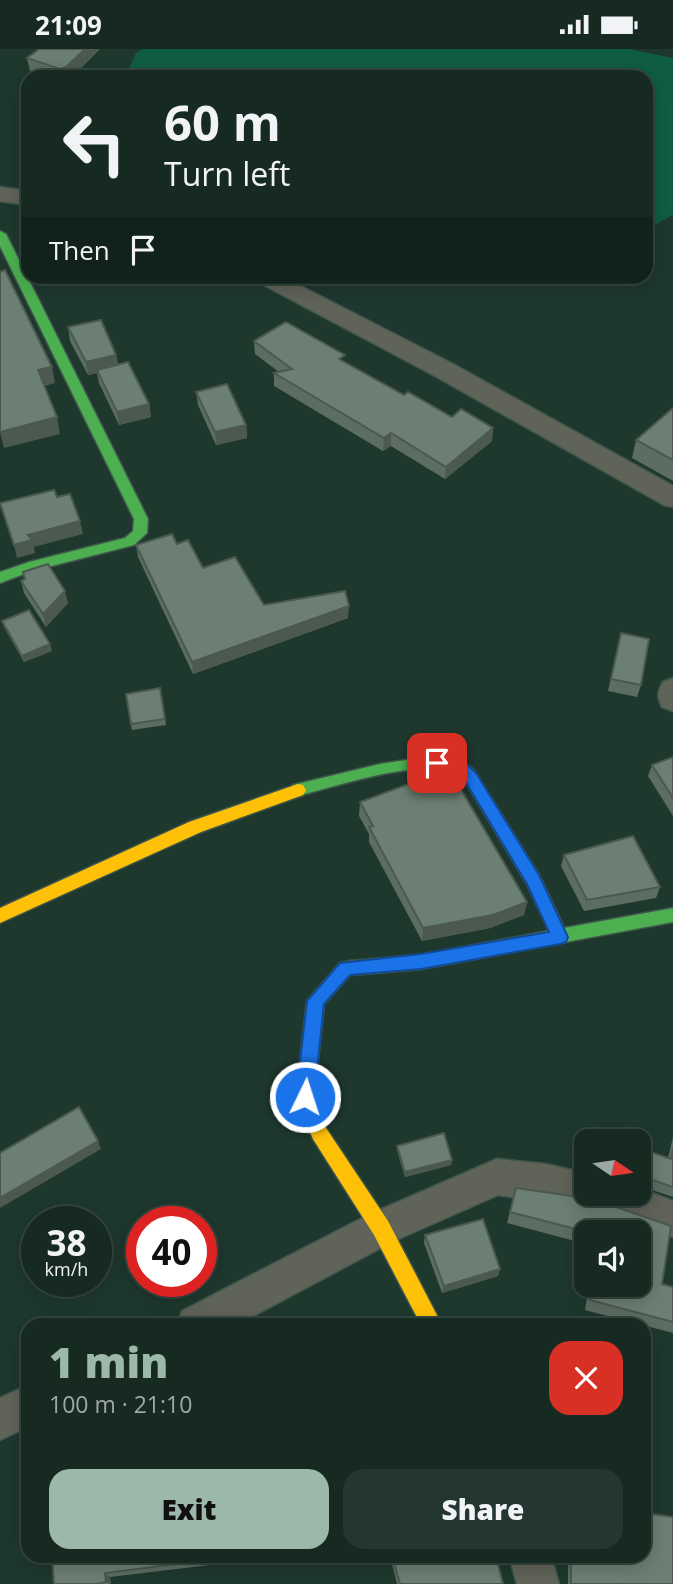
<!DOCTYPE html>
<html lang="en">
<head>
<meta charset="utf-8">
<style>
	:root { --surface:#162a22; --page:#23362f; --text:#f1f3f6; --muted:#9ea7a5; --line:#354640; --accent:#9bb8ab }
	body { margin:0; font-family:"Open Sans",sans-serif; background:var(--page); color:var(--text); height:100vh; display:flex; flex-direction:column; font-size:26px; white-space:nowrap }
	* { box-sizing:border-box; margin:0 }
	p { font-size:23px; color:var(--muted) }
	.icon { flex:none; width:38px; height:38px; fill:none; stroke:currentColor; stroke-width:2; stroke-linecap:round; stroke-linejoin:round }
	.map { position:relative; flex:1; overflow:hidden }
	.panel { position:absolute; left:21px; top:1269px; width:630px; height:245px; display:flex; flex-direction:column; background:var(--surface); border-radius:21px; box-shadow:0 4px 18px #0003,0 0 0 2px var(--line) }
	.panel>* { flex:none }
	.top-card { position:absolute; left:21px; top:21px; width:632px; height:214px; border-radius:21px; box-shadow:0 4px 18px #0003,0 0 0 2px var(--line); background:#162a22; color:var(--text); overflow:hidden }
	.needle { width:46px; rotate:103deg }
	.buttons { position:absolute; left:574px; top:1080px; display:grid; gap:14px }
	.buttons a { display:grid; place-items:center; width:77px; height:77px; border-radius:14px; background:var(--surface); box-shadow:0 4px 18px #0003,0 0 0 2px var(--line); font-size:35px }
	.speed { position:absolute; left:21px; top:1157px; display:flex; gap:14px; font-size:35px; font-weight:700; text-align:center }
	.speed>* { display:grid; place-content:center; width:91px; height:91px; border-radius:50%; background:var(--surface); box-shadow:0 4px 18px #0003,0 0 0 2px var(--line); line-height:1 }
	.speed small { font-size:18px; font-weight:400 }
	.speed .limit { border:10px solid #d22; background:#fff; color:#111 }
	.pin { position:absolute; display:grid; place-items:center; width:60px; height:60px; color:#fff; margin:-30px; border-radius:14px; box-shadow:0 4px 10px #0006 }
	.me { position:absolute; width:77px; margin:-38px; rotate:4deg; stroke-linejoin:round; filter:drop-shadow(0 0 5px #0008) }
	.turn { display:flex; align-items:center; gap:24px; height:147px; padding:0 28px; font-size:32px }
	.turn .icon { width:91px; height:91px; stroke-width:2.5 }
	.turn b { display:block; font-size:49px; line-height:60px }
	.then { display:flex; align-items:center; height:66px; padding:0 28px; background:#0003; gap:14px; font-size:26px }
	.round { display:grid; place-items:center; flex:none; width:74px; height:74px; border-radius:21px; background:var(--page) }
	.overview { display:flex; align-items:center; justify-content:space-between; height:119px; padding:0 28px }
	h1 { font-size:42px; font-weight:800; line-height:52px; color:var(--accent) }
	.action { display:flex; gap:14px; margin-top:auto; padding:14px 28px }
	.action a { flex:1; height:80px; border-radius:21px; background:var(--accent); color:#111; font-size:28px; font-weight:800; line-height:80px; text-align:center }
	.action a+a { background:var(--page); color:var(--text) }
	.status { display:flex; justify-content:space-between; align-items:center; height:49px; padding:0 35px; background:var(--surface); direction:ltr }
	.status svg { height:19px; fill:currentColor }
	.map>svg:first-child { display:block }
	.green { fill:#0f5d43 }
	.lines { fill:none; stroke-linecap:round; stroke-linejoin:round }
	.street-casing { stroke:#3f564c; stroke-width:3 }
	.fast-casing { stroke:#3f564c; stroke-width:3 }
	.slow-casing { stroke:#3f564c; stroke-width:3 }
	.street { fill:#606358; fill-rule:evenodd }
	.fast { fill:#4caf50; fill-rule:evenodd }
	.slow { fill:#ffc107; fill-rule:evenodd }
	.wall { fill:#5c6d62 }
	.shaded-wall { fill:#4b5950 }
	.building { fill:#6b7f72; stroke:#4b5950; stroke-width:2 }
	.route { fill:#1a73e8; stroke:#114b97; stroke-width:2 }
</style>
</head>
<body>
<div class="status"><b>21:09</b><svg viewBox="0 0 49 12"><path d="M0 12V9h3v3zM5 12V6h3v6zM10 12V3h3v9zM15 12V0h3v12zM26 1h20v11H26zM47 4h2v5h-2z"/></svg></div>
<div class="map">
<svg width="673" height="1535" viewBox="0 0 673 1535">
	<rect width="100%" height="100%" fill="#1e382e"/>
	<path class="green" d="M143 0H628L673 9V166L646 181V28H125L136 4Z"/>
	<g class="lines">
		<defs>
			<g id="street">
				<path d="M0 138 28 142V156L0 152Z"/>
				<path d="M254 228H283L453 315 673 437V458L664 456 435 327 258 233Z"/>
				<path d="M673 629V662L662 658C657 648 657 643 663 633Z"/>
				<path d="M497 1110 545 1115 586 1124V1144H639V1139L673 1152V1188L589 1159 498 1146 394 1192 236 1276H177L182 1262 368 1166Z"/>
				<path d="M28 1336V1378L0 1391V1349Z"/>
				<path d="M509 1507H551L559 1535H517Z"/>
			</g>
			<g id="fast">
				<path d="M0 182 6 185 148 470 147 484 134 496 32 522 0 534V523L29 513 125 489 133 482 134 470 0 197Z"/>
				<path d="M426 708 458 711 473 720 539 826 564 879 673 859V873L421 920 351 926 345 924 343 919 345 914 351 912 421 906 549 882 527 835 465 732 455 722C409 712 342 736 298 747L293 746 290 741 293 736 380 715Z"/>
			</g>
			<g id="slow">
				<path d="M298 735 303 736 306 741 303 746 201 783 0 874V859L189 773Z"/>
				<path d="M351 912 357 914 359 919 357 924 350 926 324 955 314 1048 326 1079 388 1172 442 1276H421L374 1186 313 1090 296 1048 307 952 340 914Z"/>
			</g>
		</defs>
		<use href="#street" class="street-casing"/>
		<use href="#fast" class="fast-casing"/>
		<use href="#slow" class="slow-casing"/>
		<use href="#street" class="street"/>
		<use href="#fast" class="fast"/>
		<use href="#slow" class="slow"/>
	</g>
	<g class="wall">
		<path d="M100 0 72 28H47L30 22 27 9Z"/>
		<path d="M68 278 116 306 118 315 149 355 151 368 119 376 99 334 97 324 88 326 70 292Z"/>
		<path d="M254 292 345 313 404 346 452 368 493 379 492 392 445 430 391 397 383 402 274 337V324L279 323 255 305Z"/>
		<path d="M196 343 246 376 247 389 216 396 198 356Z"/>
		<path d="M673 359V432L632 409 636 391Z"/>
		<path d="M177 495 203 519 264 556 348 569 193 625 138 508 136 496Z"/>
		<path d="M25 530 68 554 46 578 24 544 21 532Z"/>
		<path d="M2 572 52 602 24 613 4 578Z"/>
		<path d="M621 584 641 636 637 648 608 642Z"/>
		<path d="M160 639 166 676 132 681 126 645Z"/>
		<path d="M673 708V767L648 727 652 716Z"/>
		<path d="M360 753 527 853 524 866 490 879 422 892 369 793V785L359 767Z"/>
		<path d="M564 806 660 838 656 849 584 862 561 817Z"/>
		<path d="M673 1088V1148L640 1137 639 1138V1099L668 1109Z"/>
		<path d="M397 1097 452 1111 451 1116 405 1128 397 1101Z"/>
		<path d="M516 1139 593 1150 671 1177 662 1235 673 1238V1284L585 1261 589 1236H639V1183H586V1195L507 1174Z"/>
		<path d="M425 1186 500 1220 498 1227 442 1244 424 1194Z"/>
		<path d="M52 1507H210V1516L110 1528 111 1535H54Z"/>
		<path d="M390 1507H496L503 1535H397Z"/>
		<path d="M574 1507H644L673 1535H568V1516L571 1513H574Z"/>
	</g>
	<g class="shaded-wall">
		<path d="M85 0H100L72 28H61L60 20Z"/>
		<path d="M116 306 118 319 97 321V324L88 326 86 313Z"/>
		<path d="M52 318 55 334 41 338 38 321Z"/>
		<path d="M149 355 151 368 119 376 117 363Z"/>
		<path d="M57 368 60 385 4 399 0 383Z"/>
		<path d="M246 376 247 389 216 396 215 383Z"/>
		<path d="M493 379 492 392 445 430 446 418Z"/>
		<path d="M391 384V397L383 402 384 389Z"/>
		<path d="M80 472 83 485 34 498 35 504 17 509 14 496 28 486Z"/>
		<path d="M65 542 68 554 46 578 43 565Z"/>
		<path d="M349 557 348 569 193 625 192 613Z"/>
		<path d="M50 595 52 602 24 613 22 607Z"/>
		<path d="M527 853 524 866 490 879 422 892 423 879Z"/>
		<path d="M98 1092 101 1100 0 1159V1149Z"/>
		<path d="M452 1111 451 1116 405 1128V1123Z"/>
		<path d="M632 1177 629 1183H613Z"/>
		<path d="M500 1220 498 1227 442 1244 444 1237Z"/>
		<path d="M105 1524 110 1528 111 1535 106 1533Z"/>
	</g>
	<g class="building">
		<path d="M39 0H85L66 18 60 20 27 9Z"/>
		<path d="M5 221 52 318 38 321 57 368 0 383V223Z"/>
		<path d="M101 271 116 306 86 313 68 278Z"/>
		<path d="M286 273 345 306 339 310 404 346 408 343 452 368 461 360 493 379 446 418 391 384 384 389 274 324 292 320 254 292Z"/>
		<path d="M128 313 149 355 117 363 97 321Z"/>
		<path d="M227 335 246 376 215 383 196 343Z"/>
		<path d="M673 359V411L636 391Z"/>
		<path d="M54 441 57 448 70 445 80 472 28 486 32 491 14 496 0 454Z"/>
		<path d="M172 485 177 495 188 491 203 519 235 508 264 556 345 542 349 557 192 613 136 496Z"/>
		<path d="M48 515 65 542 43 565 21 532 25 530 23 523Z"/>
		<path d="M29 561 50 595 22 607 2 572Z"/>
		<path d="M621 584 649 590 641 636 611 630Z"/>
		<path d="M160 639 165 670 131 675 126 645Z"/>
		<path d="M673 708V749L652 716Z"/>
		<path d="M449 720 527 853 493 866 423 879 369 778 373 777 360 753Z"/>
		<path d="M633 787 660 838 587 851 564 806Z"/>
		<path d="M79 1058 98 1092 0 1149V1104Z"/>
		<path d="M444 1084 452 1111 405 1123 397 1097Z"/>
		<path d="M639 1099 671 1110 673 1100V1138L644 1128 641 1133H639Z"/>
		<path d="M516 1139 593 1150 671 1177 662 1235 673 1238V1273L590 1251 593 1236H639V1183H623L632 1177 613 1183H587L510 1163Z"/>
		<path d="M483 1170 500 1220 444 1237 425 1186Z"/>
		<path d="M644 1464 673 1468V1535H571V1513H578L577 1507H644Z"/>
		<path d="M52 1507H207V1511L105 1524 106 1533 96 1535H54Z"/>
		<path d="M392 1507H496L503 1535H400Z"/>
	</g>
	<path class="route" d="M437 707 465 713 476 724 539 826 568 888 566 893 560 895 421 920 350 926 324 955 314 1048 311 1054 305 1056 298 1054 296 1048 307 952 340 914 421 905 549 883 527 835 465 732 455 723 431 718 429 714 431 709Z"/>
</svg>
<div class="buttons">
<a><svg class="needle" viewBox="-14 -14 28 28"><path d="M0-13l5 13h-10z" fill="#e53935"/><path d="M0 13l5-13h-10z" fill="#9ea7a5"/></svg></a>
<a><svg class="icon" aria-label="sound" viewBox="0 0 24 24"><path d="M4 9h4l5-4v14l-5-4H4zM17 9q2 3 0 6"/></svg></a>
</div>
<div class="speed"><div>38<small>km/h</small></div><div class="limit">40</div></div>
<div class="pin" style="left:437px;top:714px;background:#d93025"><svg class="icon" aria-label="arrive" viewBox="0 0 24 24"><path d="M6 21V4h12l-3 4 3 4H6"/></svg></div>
<svg class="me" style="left:305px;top:1048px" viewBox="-20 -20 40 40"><circle r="17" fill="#1a73e8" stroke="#fff" stroke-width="3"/><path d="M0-11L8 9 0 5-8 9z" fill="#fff"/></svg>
<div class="top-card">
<div class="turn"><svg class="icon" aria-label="left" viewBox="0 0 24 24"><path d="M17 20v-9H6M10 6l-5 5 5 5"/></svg><div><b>60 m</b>Turn left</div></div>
<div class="then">Then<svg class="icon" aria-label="arrive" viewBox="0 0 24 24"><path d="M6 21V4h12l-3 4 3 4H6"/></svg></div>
</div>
<section class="panel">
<div class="overview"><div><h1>1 min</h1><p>100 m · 21:10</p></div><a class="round" style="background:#d93025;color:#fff"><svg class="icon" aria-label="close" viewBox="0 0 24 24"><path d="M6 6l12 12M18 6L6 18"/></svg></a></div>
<div class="action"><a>Exit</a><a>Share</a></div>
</section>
</div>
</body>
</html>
